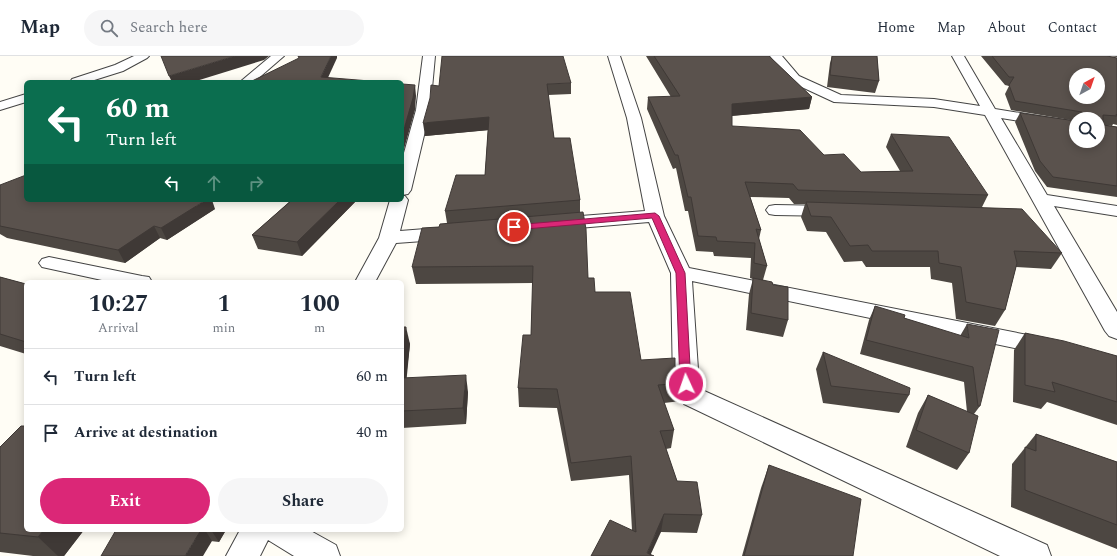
<!DOCTYPE html>
<html lang="en">
<head>
<meta charset="utf-8">
<style>
	:root { --surface:#fff; --page:#f6f6f7; --text:#1f2937; --muted:#747a83; --line:#e0e1e3; --accent:#db2777 }
	body { margin:0; font-family:Spectral,serif; background:var(--page); color:var(--text); height:100vh; display:flex; flex-direction:column; font-size:15px; white-space:nowrap }
	* { box-sizing:border-box; margin:0 }
	p { font-size:13px; color:var(--muted) }
	.icon { flex:none; width:22px; height:22px; fill:none; stroke:currentColor; stroke-width:2; stroke-linecap:round; stroke-linejoin:round }
	.map { position:relative; flex:1; overflow:hidden }
	.side { position:absolute; left:24px; top:224px; width:380px; height:252px; display:flex; flex-direction:column; background:var(--surface); border-radius:6px; box-shadow:0 2px 10px #0003 }
	.side>* { flex:none }
	.guide { position:absolute; left:24px; top:24px; width:380px; height:122px; border-radius:6px; box-shadow:0 2px 10px #0003; background:#0b6e4f; color:#fff; overflow:hidden }
	.needle { width:26px; rotate:40deg }
	.fabs { position:absolute; left:1069px; top:12px; display:grid; gap:8px }
	.fabs a { display:grid; place-items:center; width:36px; height:36px; border-radius:50%; background:var(--surface); box-shadow:0 2px 10px #0003; font-size:20px }
	.pin { position:absolute; display:grid; place-items:center; width:34px; height:34px; color:#fff; margin:-17px; border:2px solid #fff; border-radius:50%; box-shadow:0 1px 4px #0007 }
	.me { position:absolute; width:44px; margin:-22px; rotate:357deg; stroke-linejoin:round; filter:drop-shadow(0 0 3px #0008) }
	.turn { display:flex; align-items:center; gap:14px; height:84px; padding:0 16px; font-size:18px }
	.turn .icon { width:52px; height:52px; stroke-width:2.5 }
	.turn b { display:block; font-size:28px; line-height:34px }
	.lanes { display:flex; align-items:center; height:38px; padding:0 16px; background:#0003; justify-content:center; gap:20px; direction:ltr }
	.lanes .off { opacity:.35 }
	.eta { display:flex; justify-content:space-evenly; align-items:center; height:68px; text-align:center }
	.eta b { font-size:24px; font-weight:700; line-height:28px }
	.cta { display:flex; gap:8px; margin-top:auto; padding:8px 16px }
	.cta a { flex:1; height:46px; border-radius:24px; background:var(--accent); color:#fff; font-size:16px; font-weight:700; line-height:46px; text-align:center }
	.cta a+a { background:var(--page); color:var(--text) }
	ul { padding:0; list-style:none }
	li { display:flex; align-items:center; gap:12px; height:56px; padding:0 16px; border-top:1px solid var(--line) }
	li div { flex:1 }
	li b { display:block; font-size:15px }
	li em { font-style:normal }
	header { display:flex; align-items:center; gap:24px; box-sizing:border-box; height:56px; padding:0 20px; background:var(--surface); border-bottom:1px solid var(--line) }
	header strong { font-size:19px }
	nav { display:flex; gap:22px; margin-inline-start:auto; font-size:14px }
	.search { width:280px; height:36px; background:var(--page); display:flex; align-items:center; gap:10px; box-sizing:border-box; padding:0 14px; border-radius:22px; color:var(--muted); font-size:15px }
	.map>svg:first-child { display:block }
	.lines { fill:none; stroke-linecap:round; stroke-linejoin:round }
	.minor-casing { stroke:#444; stroke-width:2 }
	.minor { fill:#fff; fill-rule:evenodd }
	.wall { fill:#4d4742 }
	.shaded-wall { fill:#3f3936 }
	.building { fill:#5a524d; stroke:#3f3936; fill-rule:evenodd }
	.route { fill:#db2777; stroke:#8e194d }
</style>
</head>
<body>
<header>
<strong>Map</strong>
<div class="search"><svg class="icon" aria-label="search" viewBox="0 0 24 24"><circle cx="10" cy="10" r="6"/><path d="M15 15l6 6"/></svg>Search here</div>
<nav><a>Home</a><a>Map</a><a>About</a><a>Contact</a></nav>
</header>
<div class="map">
<svg width="1117" height="500" viewBox="0 0 1117 500">
	<rect width="100%" height="100%" fill="#fffdf5"/>
	<g class="lines">
		<defs>
			<g id="minor">
				<path d="M134 0H149L147 2 123 15 88 26H70L72 23 115 9Z"/>
				<path d="M271 0H284L254 26H240Z"/>
				<path d="M423 0H435L430 54 411 134 408 138 402 139V104L416 54Z"/>
				<path d="M608 0H620L641 62 664 160 689 212 1048 283 1056 285 1060 291 1056 297 1048 299 692 225 699 328 702 334 1047 489 1051 500H1000L684 348 673 328 671 217 649 166 555 174 548 172 546 168 548 164 555 162 645 155 627 62Z"/>
				<path d="M770 0H782L799 20 841 39 934 43 980 50 952 0H964L995 53 1076 66V74L1001 62 1047 139 1117 150V160L1054 150 1117 256V283L1109 280 1105 275 985 59 934 51 834 46 791 26Z"/>
				<path d="M26 38V46L0 54V46Z"/>
				<path d="M402 140H405L408 144 400 175 451 171 458 173 460 177 458 181 451 183 396 187 375 226H355L379 182 390 144H402Z"/>
				<path d="M775 149 834 150 840 151 843 155 840 159 834 160 775 159 769 158 766 154 769 150Z"/>
				<path d="M49 201 142 220 149 221 152 226H111L42 211 39 207 42 203Z"/>
				<path d="M240 474H309L336 489 340 500H294L268 484 260 500H226Z"/>
			</g>
		</defs>
		<use href="#minor" class="minor-casing"/>
		<use href="#minor" class="minor"/>
	</g>
	<g class="wall">
		<path d="M646 0H769L812 41 809 53 732 60V70L824 99 861 116 900 115 886 91 891 78 988 139 982 151 1062 197 1051 213 1016 211 1005 254 995 270 956 263 952 227 931 223 930 211H866L862 205 844 206 826 176 807 175 801 161 805 148H794L789 142 750 141 761 174 759 183 767 210 763 224 773 229 788 264 783 281 746 274 749 238 753 223 750 222 751 202 714 200 713 196 696 195 688 155H685L676 112 673 113 647 53 648 41H671Z"/>
		<path d="M832 0H877L879 25 875 37 827 31 830 7Z"/>
		<path d="M981 0H1107L1117 2V69L1113 68 1112 70 1103 69 1117 71V141L1047 131 1035 115 1015 66 1020 57 1076 85 1098 63H1076V65L1011 54 1005 38 1009 30 1005 29Z"/>
		<path d="M1108 0H1117V1Z"/>
		<path d="M571 27V38L548 39 554 82 580 144V156L588 222 595 236 641 304 675 310 684 327 681 345 664 347 674 374 671 392 666 393 677 425 702 459 697 477 661 476 591 500 632 474 629 419 571 425 557 352 519 351 518 332 531 279 533 227 416 228 412 211 439 171 447 167 445 155 485 119 488 74 425 80 439 30Z"/>
		<path d="M0 129 215 153 167 184 160 182 125 207 7 182 0 178Z"/>
		<path d="M289 144H357L302 200 258 193 252 179 289 146Z"/>
		<path d="M0 221 26 228V298L0 290Z"/>
		<path d="M875 250 904 262 960 280 967 268 980 350 974 358 969 397 957 414 906 391 918 357 928 339 967 356 964 326 860 298 869 264Z"/>
		<path d="M402 271 410 288 406 322 468 336 466 368 402 372Z"/>
		<path d="M1025 277 1117 300V369L1047 346 1041 353 1013 346 1014 294Z"/>
		<path d="M823 296 909 339 899 357 823 347 816 313Z"/>
		<path d="M1036 378 1117 406V493L1011 451 1012 408Z"/>
		<path d="M0 391 84 474 64 500H33L0 496Z"/>
		<path d="M769 409 853 500H742L761 432Z"/>
		<path d="M116 474H226L219 486Z"/>
	</g>
	<g class="shaded-wall">
		<path d="M235 0H269L264 4 193 26H172L169 20Z"/>
		<path d="M331 0H337V2L326 26 321 21Z"/>
		<path d="M415 29 416 40 415 54 402 100V80Z"/>
		<path d="M812 41 809 53 729 60 732 48Z"/>
		<path d="M489 61 490 74 425 80 423 67Z"/>
		<path d="M206 144H212L215 153 167 184 161 172Z"/>
		<path d="M340 144H357L302 200 297 186Z"/>
		<path d="M154 170 160 182 125 207 118 194Z"/>
		<path d="M406 271 410 288 405 339 402 328V310Z"/>
		<path d="M466 319 468 336 466 368 463 352Z"/>
		<path d="M664 458 661 476 650 500 647 497Z"/>
		<path d="M44 474H84L64 500H58L38 481Z"/>
		<path d="M201 474H205L212 485 203 500H185Z"/>
		<path d="M211 474H226L219 486Z"/>
	</g>
	<g class="building">
		<path d="M161 0H235L169 20Z"/>
		<path d="M298 0H331L321 21 382 26H250L299 2Z"/>
		<path d="M442 0H563L571 27 547 28 554 82H570L580 144 445 155 456 119H485L489 61 423 67 430 42 431 29 439 30Z"/>
		<path d="M654 0H769L812 41 732 48V70L800 74 824 99 844 98 861 116 913 115 891 78 949 81 988 139 798 134 793 128 745 126 761 174 756 173 767 210 754 207 755 187 717 185 716 181 698 180 691 141H688L678 99H675L648 41 680 40Z"/>
		<path d="M832 0H877L879 25 830 19Z"/>
		<path d="M992 0H1107L1117 2V59L1116 58 1117 60 1103 59V69L1117 71V130L1053 121 1040 105 1020 57 1076 65V85H1098V63H1083L1082 56 1015 45 1009 29 1014 21H1009ZM1076 19H1098V41H1076Z"/>
		<path d="M402 28 415 29 413 42 402 80Z"/>
		<path d="M26 119V144H206L161 172 154 170 118 194 0 170V129Z"/>
		<path d="M292 144H340L297 186 252 179Z"/>
		<path d="M806 146 1022 153 1062 197 1014 195 1017 207 1005 254 966 246 961 211 939 207 938 195H872L868 189 850 190 831 161 811 160Z"/>
		<path d="M583 156 586 173 588 222H594L595 236H630L641 304 675 302V310L684 327 658 329 674 374 660 375 677 425 697 426 702 459 664 458 647 497 654 500H591L610 464 636 476 631 400 571 407 557 333 518 332 523 279H531L533 210 412 211 422 172 439 171 440 168Z"/>
		<path d="M0 221 26 228V286L0 278Z"/>
		<path d="M753 222 772 226 773 229 788 231V264L751 257Z"/>
		<path d="M875 250 905 259 904 262 969 282 967 268 999 274 980 350H978L973 311 866 284Z"/>
		<path d="M402 271H406L402 310Z"/>
		<path d="M1025 277 1064 285 1117 300V346L1052 326 1055 336 1025 329Z"/>
		<path d="M823 296 910 332 909 339 831 330Z"/>
		<path d="M466 319 463 352 402 355V322Z"/>
		<path d="M928 339 978 360 969 397 916 374Z"/>
		<path d="M21 370H26V474H44L38 481 0 477V391Z"/>
		<path d="M1036 378 1117 406V469L1025 434V391L1036 395Z"/>
		<path d="M769 409 861 443 853 500H744Z"/>
		<path d="M116 474H201L185 500H101Z"/>
	</g>
	<path class="route" d="M655 157 659 160 685 217 691 328 689 330H682L680 328 676 217 652 162 514 174 511 171 514 169Z"/>
</svg>
<div class="fabs">
<a><svg class="needle" viewBox="-14 -14 28 28"><path d="M0-13l5 13h-10z" fill="#e53935"/><path d="M0 13l5-13h-10z" fill="#747a83"/></svg></a>
<a><svg class="icon" aria-label="search" viewBox="0 0 24 24"><circle cx="10" cy="10" r="6"/><path d="M15 15l6 6"/></svg></a>
</div>
<div class="pin" style="left:514px;top:171px;background:#d93025"><svg class="icon" aria-label="arrive" viewBox="0 0 24 24"><path d="M6 21V4h12l-3 4 3 4H6"/></svg></div>
<svg class="me" style="left:686px;top:328px" viewBox="-20 -20 40 40"><circle r="17" fill="#db2777" stroke="#fff" stroke-width="3"/><path d="M0-11L8 9 0 5-8 9z" fill="#fff"/></svg>
<div class="guide">
<div class="turn"><svg class="icon" aria-label="left" viewBox="0 0 24 24"><path d="M17 20v-9H6M10 6l-5 5 5 5"/></svg><div><b>60 m</b>Turn left</div></div>
<div class="lanes"><svg class="icon" aria-label="left" viewBox="0 0 24 24"><path d="M17 20v-9H6M10 6l-5 5 5 5"/></svg><svg class="icon off" aria-label="ahead" viewBox="0 0 24 24"><path d="M12 20V5M6 11l6-6 6 6"/></svg><svg class="icon off" aria-label="right" viewBox="0 0 24 24"><path d="M7 20v-9h11M14 6l5 5-5 5"/></svg></div>
</div>
<section class="side">
<div class="eta">
<div><b>10:27</b><p>Arrival</p></div>
<div><b>1</b><p>min</p></div>
<div><b>100</b><p>m</p></div>
</div>
<ul>
<li><svg class="icon" aria-label="left" viewBox="0 0 24 24"><path d="M17 20v-9H6M10 6l-5 5 5 5"/></svg><div><b>Turn left</b></div><em>60 m</em></li>
<li><svg class="icon" aria-label="arrive" viewBox="0 0 24 24"><path d="M6 21V4h12l-3 4 3 4H6"/></svg><div><b>Arrive at destination</b></div><em>40 m</em></li>
</ul>
<div class="cta"><a>Exit</a><a>Share</a></div>
</section>
</div>
</body>
</html>
